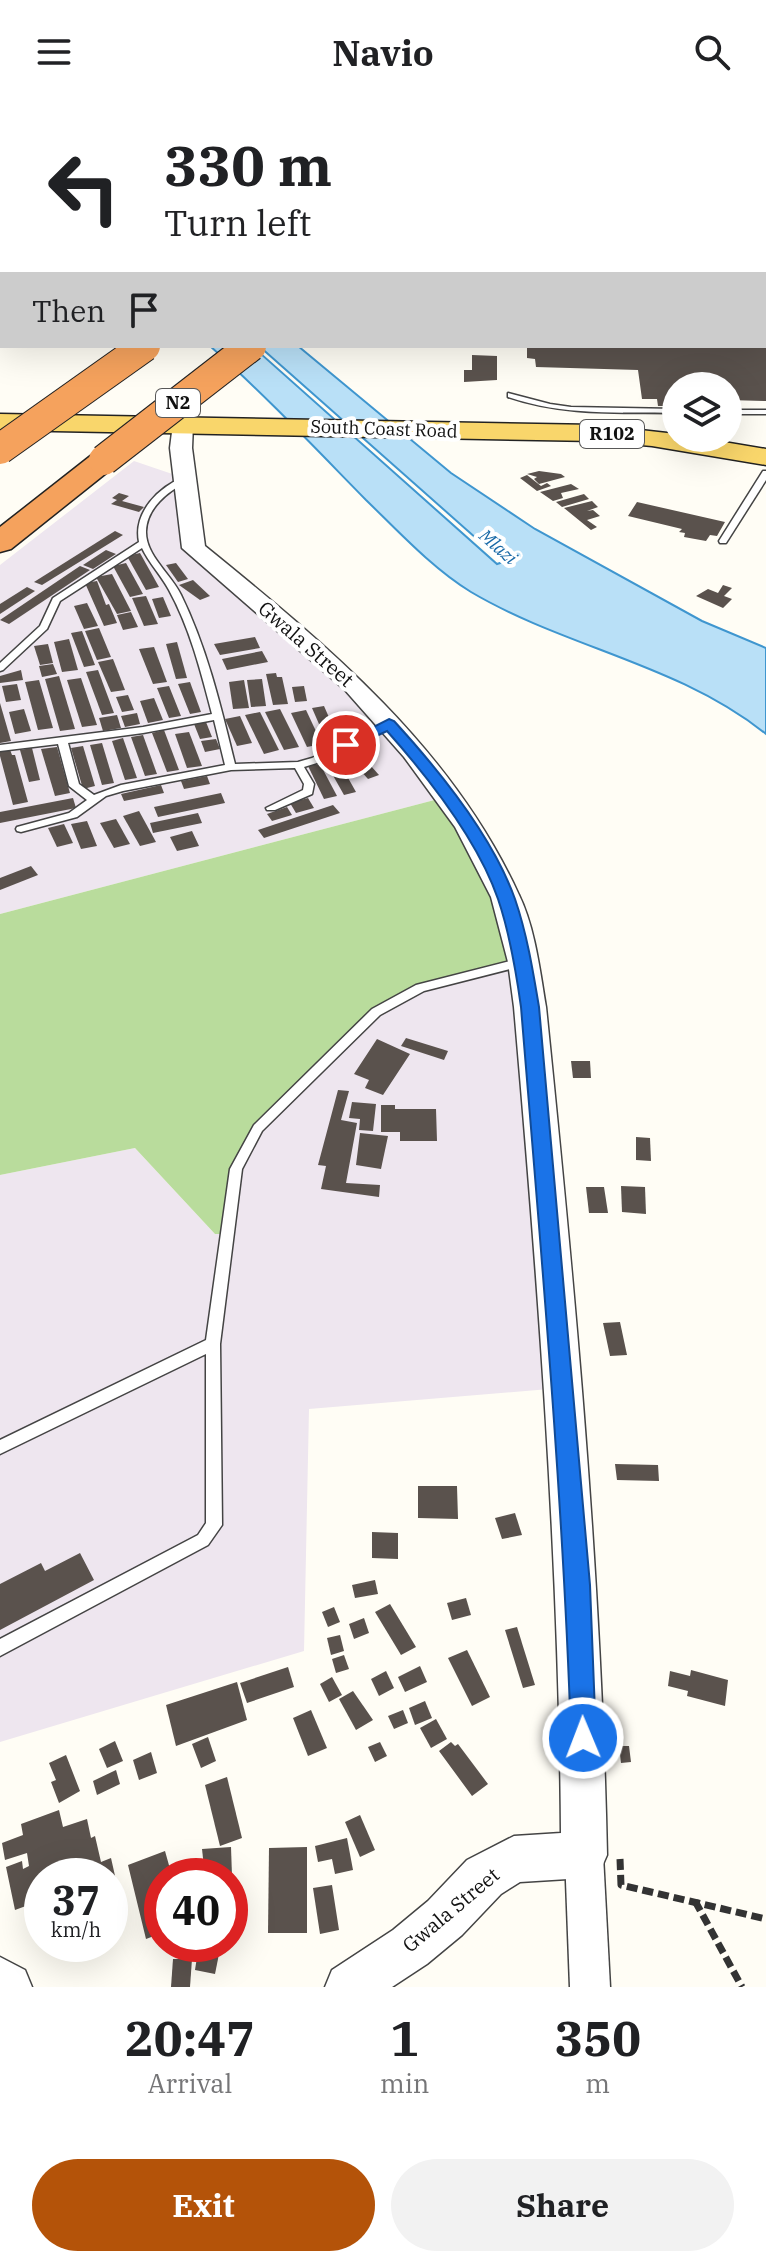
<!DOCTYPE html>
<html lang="en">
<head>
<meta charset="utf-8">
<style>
	:root { --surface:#fff; --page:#f2f2f2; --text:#202124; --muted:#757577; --accent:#b45309 }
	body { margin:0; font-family:"IBM Plex Serif",serif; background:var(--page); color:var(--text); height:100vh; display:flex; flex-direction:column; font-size:30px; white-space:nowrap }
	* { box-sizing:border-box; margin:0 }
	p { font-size:26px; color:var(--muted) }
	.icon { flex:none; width:44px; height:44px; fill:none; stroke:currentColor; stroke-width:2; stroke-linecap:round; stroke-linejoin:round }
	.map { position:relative; height:1883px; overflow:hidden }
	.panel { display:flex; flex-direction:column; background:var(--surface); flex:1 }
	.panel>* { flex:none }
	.guide { position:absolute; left:0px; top:0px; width:766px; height:244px; box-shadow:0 8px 32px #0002; background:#fff; color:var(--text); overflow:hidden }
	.tools { position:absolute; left:662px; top:268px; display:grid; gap:16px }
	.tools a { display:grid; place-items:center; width:80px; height:80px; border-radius:50%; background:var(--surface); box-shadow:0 8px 32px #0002; font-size:40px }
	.speed { position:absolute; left:24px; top:1754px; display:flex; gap:16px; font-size:40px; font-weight:700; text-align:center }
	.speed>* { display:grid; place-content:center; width:104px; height:104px; border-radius:50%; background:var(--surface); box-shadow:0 8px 32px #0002; line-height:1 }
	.speed small { font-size:20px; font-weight:400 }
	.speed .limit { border:12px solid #d22; background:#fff; color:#111 }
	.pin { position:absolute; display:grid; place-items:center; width:68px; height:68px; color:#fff; margin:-34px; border:4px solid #fff; border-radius:50%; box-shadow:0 2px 8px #0007 }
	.me { position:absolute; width:88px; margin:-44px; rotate:359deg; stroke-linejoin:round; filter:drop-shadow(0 0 6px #0008) }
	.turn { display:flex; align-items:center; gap:28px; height:168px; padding:0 32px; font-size:36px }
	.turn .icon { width:104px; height:104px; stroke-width:2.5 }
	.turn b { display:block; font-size:56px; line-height:68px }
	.then { display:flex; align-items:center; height:76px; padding:0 32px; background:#0003; gap:16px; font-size:30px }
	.eta { display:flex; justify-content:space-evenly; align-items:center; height:136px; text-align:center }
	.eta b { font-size:48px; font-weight:800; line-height:56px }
	.button { display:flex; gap:16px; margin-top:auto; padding:16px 32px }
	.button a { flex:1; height:92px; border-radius:48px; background:var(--accent); color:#fff; font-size:32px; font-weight:800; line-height:92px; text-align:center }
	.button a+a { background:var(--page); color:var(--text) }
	header { display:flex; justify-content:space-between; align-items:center; height:104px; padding:0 32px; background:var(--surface); font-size:36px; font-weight:800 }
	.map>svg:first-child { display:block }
	.industrial { fill:#eee6ef }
	.forest { fill:#b9dc9c }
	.water { fill:#b9e0f7; stroke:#3f96cf; stroke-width:2 }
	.building { fill:#5a524d }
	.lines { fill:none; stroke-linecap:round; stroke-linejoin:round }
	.service-casing { stroke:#444; stroke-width:3 }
	.minor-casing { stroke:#444; stroke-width:3 }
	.tertiary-casing { stroke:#444; stroke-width:3 }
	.primary-casing { stroke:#222; stroke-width:3 }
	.motorway-casing { stroke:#222; stroke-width:3 }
	.path { stroke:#333; stroke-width:7; stroke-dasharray:11 5; stroke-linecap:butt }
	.service { fill:#fff; fill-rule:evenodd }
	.minor { fill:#fff; fill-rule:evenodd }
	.tertiary { fill:#fff; fill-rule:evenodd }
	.primary { fill:#f9d66b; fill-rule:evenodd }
	.motorway { fill:#f5a25d; fill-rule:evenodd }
	.motorway-bridge-far1-casing { stroke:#222; stroke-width:26; stroke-linecap:butt }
	.motorway-bridge-casing { stroke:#222; stroke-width:32; stroke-linecap:butt }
	.motorway-bridge-far1 { stroke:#f5a25d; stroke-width:24 }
	.motorway-bridge { stroke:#f5a25d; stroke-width:30 }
	.route { fill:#1a73e8; stroke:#114b97; stroke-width:2 }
	.labels { text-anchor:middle; stroke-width:8; stroke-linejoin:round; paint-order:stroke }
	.shield { fill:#fff; stroke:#585858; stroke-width:2 }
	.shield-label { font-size:18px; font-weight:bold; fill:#111 }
	.far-street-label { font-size:18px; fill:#111; stroke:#fff }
	.far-water-label { font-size:18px; font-style:italic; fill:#1768a6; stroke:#fff }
	.street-label { font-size:20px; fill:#111; stroke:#fff }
</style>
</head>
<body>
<header><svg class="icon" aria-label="menu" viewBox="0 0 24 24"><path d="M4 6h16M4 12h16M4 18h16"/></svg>Navio<svg class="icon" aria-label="search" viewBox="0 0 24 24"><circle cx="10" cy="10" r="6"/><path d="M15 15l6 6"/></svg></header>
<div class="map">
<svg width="766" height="1883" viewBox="0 0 766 1883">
	<rect width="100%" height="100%" fill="#fffdf5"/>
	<g class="industrial">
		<path d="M134 357 184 374 193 445 277 513 446 693 0 810V461Z"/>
		<path d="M521 857 561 1284 309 1305 304 1547 0 1638V1071L135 1044 215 1130 235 1065 258 1024 399 893Z"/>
	</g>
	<path class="forest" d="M446 693 521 857 399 893 258 1024 235 1065 227 1130H215L135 1044 0 1071V810Z"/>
	<path class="water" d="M210 242H252L497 460 503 458 259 242H298L451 369 535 425 702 517 766 544V630C679 560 566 544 471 488 433 465 398 427 366 396 315 344 265 291 210 242Z"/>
	<g class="building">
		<path d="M527 242 766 243V297L728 296V282H676V302H658L657 295H642L638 266 536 263 535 255 527 254Z"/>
		<path d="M472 251 497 252V276L464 278V266H472Z"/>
		<path d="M539 367 561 370 565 373 539 380 534 375 537 373 527 370Z"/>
		<path d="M527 371 541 382 547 379 551 382 537 387 520 374Z"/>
		<path d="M571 380 579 385 561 389 563 394 553 397 540 388Z"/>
		<path d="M119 389 129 392 122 397 144 403 139 408 111 400 117 396 112 394Z"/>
		<path d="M584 390 589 395 562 403 556 398Z"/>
		<path d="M592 397 598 403 587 407 593 406 600 412 587 416 597 423 591 426 564 404Z"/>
		<path d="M637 398 725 418 717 432 710 431 706 437 684 433 685 429 679 428 682 425 628 412Z"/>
		<path d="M115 427 123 431 42 481 34 478Z"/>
		<path d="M106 446 116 450 93 465 83 461Z"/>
		<path d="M140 449 159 483 146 486 127 452Z"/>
		<path d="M126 459 143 490 130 493 113 462Z"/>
		<path d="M176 459 188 475 178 478 166 461Z"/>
		<path d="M80 462 90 466 9 520 0 516Z"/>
		<path d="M112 470 131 507 117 510 96 473Z"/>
		<path d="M193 476 210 492 200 496 179 481Z"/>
		<path d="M97 477 106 501 109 500 117 519 104 522 85 479Z"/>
		<path d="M723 481 732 484 724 492 732 495 723 504 696 492 708 485 718 489Z"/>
		<path d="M27 483 35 487 0 510V500Z"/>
		<path d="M146 492 158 520 144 522 132 494Z"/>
		<path d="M163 493 171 512 159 514 152 495Z"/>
		<path d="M87 499 98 522 84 525 74 502Z"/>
		<path d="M131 508 138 523 123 526 117 511Z"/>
		<path d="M99 524 111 553 97 556 85 527Z"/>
		<path d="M82 527 95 561 84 563 71 529Z"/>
		<path d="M255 533 260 544 220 551 214 540Z"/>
		<path d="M69 535 78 566 62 568 54 538Z"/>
		<path d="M177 538 187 574 176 575 166 540Z"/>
		<path d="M48 540 53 559 40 561 34 542Z"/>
		<path d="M154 543 167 578 153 580 139 545Z"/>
		<path d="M262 547 268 558 227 566 222 555Z"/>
		<path d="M113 555 125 586 111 588 98 558Z"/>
		<path d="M53 560 57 570 42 573 39 562Z"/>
		<path d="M21 566 23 576 0 579V572Z"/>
		<path d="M98 566 114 609 102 611 86 568Z"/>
		<path d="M276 569 277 573H282L288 600 273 601 266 570Z"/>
		<path d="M59 572 75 625 60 627 45 575Z"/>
		<path d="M81 574 97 621 82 623 67 576Z"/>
		<path d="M262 575 266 602 251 603 247 576Z"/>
		<path d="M39 576 53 624 38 626 25 578Z"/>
		<path d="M244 576 249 604 233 605 229 578Z"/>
		<path d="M190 578 201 608 190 610 178 580Z"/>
		<path d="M17 580 21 596 6 598 2 582Z"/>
		<path d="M169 582 181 612 169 614 157 584Z"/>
		<path d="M304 582 307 597 295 598 292 583Z"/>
		<path d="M128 591 134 606 122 608 116 593Z"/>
		<path d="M154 594 163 616 148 619 140 597Z"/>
		<path d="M0 599 11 637 0 639Z"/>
		<path d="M324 602 331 618 319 620 312 604Z"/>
		<path d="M24 605 31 627 15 630 9 608Z"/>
		<path d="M280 605 299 643 284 646 265 608Z"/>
		<path d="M306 606 322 640 307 643 291 609Z"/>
		<path d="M260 608 279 646 264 650 245 611Z"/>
		<path d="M137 609 140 620 125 623 121 612Z"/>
		<path d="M117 611 121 624 103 627 99 614Z"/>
		<path d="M240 612 252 639 237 642 225 615Z"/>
		<path d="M206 618 212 633 200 635 194 620Z"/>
		<path d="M332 620 338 635 326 637 320 622Z"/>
		<path d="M164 626 179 666 167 668 152 629Z"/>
		<path d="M189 628 202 662 187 664 175 630Z"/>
		<path d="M143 631 157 670 145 672 131 633Z"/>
		<path d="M123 634 137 674 125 676 112 637Z"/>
		<path d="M216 635 220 645 205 648 201 637Z"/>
		<path d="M102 639 114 679 102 681 90 641Z"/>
		<path d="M83 642 95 682 83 685 71 644Z"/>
		<path d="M9 643 12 651H15L28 698 13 701 0 652V645Z"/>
		<path d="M57 643 70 689 55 692 41 645Z"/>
		<path d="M354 643 379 671 368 675 343 647Z"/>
		<path d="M32 644 40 676 29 678 20 646Z"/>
		<path d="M338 656 356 688 344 691 326 659Z"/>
		<path d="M320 660 337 692 324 695 308 662Z"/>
		<path d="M207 672 210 680 184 685 181 677Z"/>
		<path d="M161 681 164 689 124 697 121 690Z"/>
		<path d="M221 689 225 699 158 713 154 703Z"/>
		<path d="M73 694 76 704 0 719V708Z"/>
		<path d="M308 694 314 704 296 709 290 699Z"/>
		<path d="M333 701 340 709 264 734 258 726Z"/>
		<path d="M287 703 292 711 272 717 267 710Z"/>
		<path d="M139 707 156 738 140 742 123 712Z"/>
		<path d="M198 709 202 719 153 729 150 719Z"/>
		<path d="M116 715 130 740 114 744 100 719Z"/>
		<path d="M87 717 97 742 81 745 71 720Z"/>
		<path d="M64 720 73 739 57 743 48 724Z"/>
		<path d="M192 727 199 742 177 747 170 733Z"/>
		<path d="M31 762 38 771 0 786V774Z"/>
		<path d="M406 934 448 947 444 956 401 942Z"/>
		<path d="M377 935 410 950 383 991 365 984 369 976 354 970Z"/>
		<path d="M571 957H590L591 974H573Z"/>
		<path d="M338 986 349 987 341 1016 357 1019 346 1079 380 1081 379 1093 321 1085 326 1062 318 1061Z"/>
		<path d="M352 998 376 1000 373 1027 359 1026 360 1015 349 1014Z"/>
		<path d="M381 1001H395V1005H436L437 1037H400V1028H381Z"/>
		<path d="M360 1029 388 1032 381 1065 356 1061Z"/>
		<path d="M636 1033 650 1034 651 1057 636 1056Z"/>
		<path d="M621 1082 645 1083 646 1110 622 1108Z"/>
		<path d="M586 1083H604L608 1109H589Z"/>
		<path d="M620 1218 627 1251 610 1252 603 1219Z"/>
		<path d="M615 1360 658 1361 659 1377 617 1376Z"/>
		<path d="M418 1382H457L458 1415 418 1414Z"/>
		<path d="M515 1409 522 1431 502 1435 495 1414Z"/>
		<path d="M372 1428 398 1429V1455L372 1454Z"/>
		<path d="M80 1449 94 1476 0 1526V1480L41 1459 45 1467Z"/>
		<path d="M375 1476 378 1490 355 1494 352 1481Z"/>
		<path d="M466 1494 471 1511 452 1516 447 1499Z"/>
		<path d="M390 1500 416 1543 401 1551 375 1508Z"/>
		<path d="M334 1503 340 1518 328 1523 322 1508Z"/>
		<path d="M364 1514 369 1529 354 1535 349 1520Z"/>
		<path d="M517 1523 535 1581 523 1584 505 1526Z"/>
		<path d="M340 1531 344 1547 331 1551 327 1534Z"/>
		<path d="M467 1546 490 1593 472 1602 448 1554Z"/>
		<path d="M344 1551 349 1565 336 1569 332 1555Z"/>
		<path d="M420 1562 427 1578 405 1588 398 1573Z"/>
		<path d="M288 1563 294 1583 247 1599 240 1579Z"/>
		<path d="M691 1566 728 1576 725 1602 687 1592 688 1587 668 1582 670 1567 690 1572Z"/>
		<path d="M386 1567 394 1584 379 1592 371 1575Z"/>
		<path d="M332 1573 342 1591 329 1598 320 1580Z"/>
		<path d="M237 1578 247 1616 176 1642 166 1601Z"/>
		<path d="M353 1587 373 1616 356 1626 339 1595Z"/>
		<path d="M425 1597 432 1614 415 1621 409 1604Z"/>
		<path d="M311 1606 327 1644 308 1652 293 1614Z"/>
		<path d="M403 1606 408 1619 394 1625 388 1612Z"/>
		<path d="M436 1615 447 1635 431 1644 420 1624Z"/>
		<path d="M208 1633 216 1657 201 1664 192 1640Z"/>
		<path d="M115 1637 123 1657 107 1664 99 1645Z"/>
		<path d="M380 1638 387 1652 375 1658 368 1643Z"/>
		<path d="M451 1638 455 1642 458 1640 488 1680 472 1692 439 1647Z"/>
		<path d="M619 1642H629L631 1658 621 1659Z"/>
		<path d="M151 1648 157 1669 139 1676 133 1656Z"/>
		<path d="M66 1651 80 1687 59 1699 51 1678 56 1676 49 1659Z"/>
		<path d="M116 1666 120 1680 97 1691 93 1677Z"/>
		<path d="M227 1673 242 1734 220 1742 205 1681Z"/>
		<path d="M59 1706 63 1723 87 1715 91 1734 95 1732 101 1758 111 1754 120 1794 110 1797V1772H93L91 1762 72 1768V1772H42V1796L15 1806 6 1763 22 1757 23 1765 29 1762 27 1749 5 1756 2 1739 23 1731 21 1720Z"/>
		<path d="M360 1711 375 1746 360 1753 345 1718Z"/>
		<path d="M347 1734 353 1766 335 1770 332 1755 318 1758 315 1742Z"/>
		<path d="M231 1743 232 1772H205L202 1745Z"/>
		<path d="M307 1743V1829H268L269 1744Z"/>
		<path d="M165 1747 172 1772H162V1829L146 1835 128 1761Z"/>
		<path d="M332 1781 339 1826 320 1830 313 1784Z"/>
		<path d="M199 1840H221L215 1870 195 1866Z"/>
		<path d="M173 1855H192L190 1883H171Z"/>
	</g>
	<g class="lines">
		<defs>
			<g id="service">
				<path d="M233 0H239L238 2H232Z"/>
				<path d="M508 289 550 300 571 303 676 305V309C619 308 563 312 508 293Z"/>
				<rect x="728" y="306" width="38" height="4"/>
				<path d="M763 367H766V376L726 439H720L719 437Z"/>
				<path d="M184 373H187V377C168 388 147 403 146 427 145 451 171 470 181 491 207 544 221 603 235 660L298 658 312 654 386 618 389 617 394 620 320 658 304 663 314 680 312 690 275 706H267L266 704 303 686 304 680 295 664 231 666 123 687 106 692 77 713 21 728 17 727 16 725 17 723 69 709 87 696 69 682 58 640 0 647V641L143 623 212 610C201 568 190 524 169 486 161 471 149 459 142 444L60 497 47 525 3 566 0 567V559L40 522 53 494 139 438C133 408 159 383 184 373ZM214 616 225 661 121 681 94 691 79 680 68 639 143 629Z"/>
				<path d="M522 854 526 855 528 858 526 861 424 887 380 911 262 1027 242 1065 220 1240 222 1421 208 1441 0 1552V1535L198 1431 206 1419V1250L0 1350V1336L206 1236 230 1065 254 1021 372 905 416 881Z"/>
			</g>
			<g id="minor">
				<path d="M65 0H79L80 2H66Z"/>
				<rect x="764" y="103" width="2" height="8"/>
				<path d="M584 1732 597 1738 603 1751 610 1883H570L565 1751 571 1738Z"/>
			</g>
			<g id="tertiary">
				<path d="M183 314 193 320 192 344 205 442C327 541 452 644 519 791 535 824 540 867 546 903 575 1185 601 1467 607 1751L600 1767 584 1774 520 1778 501 1790 462 1831 427 1860 392 1883H325L332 1866 393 1826 428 1797 467 1756 514 1732 561 1729C559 1453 538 1178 514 903L508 858 491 793 455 723 404 653 344 585 182 444 170 344 173 320Z"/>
				<path d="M0 1853 25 1866 32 1883H0Z"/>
			</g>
			<path id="primary" d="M0 310 596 321 676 330V334H700L766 345V361L652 342 596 337 0 326Z"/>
			<g id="motorway">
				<path d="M396 0H427L429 2H398Z"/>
				<path d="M637 0H668L635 2Z"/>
				<path d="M743 0H766V6L764 2H741Z"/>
				<rect x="764" y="50" width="2" height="14"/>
				<path d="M104 347 115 350 119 356 115 362 11 445 0 448V423L93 350Z"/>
			</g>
		</defs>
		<use href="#service" class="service-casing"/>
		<use href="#minor" class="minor-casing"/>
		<use href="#tertiary" class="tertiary-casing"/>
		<use href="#primary" class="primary-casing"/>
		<use href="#motorway" class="motorway-casing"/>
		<g class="path">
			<path d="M620 1755 621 1781 766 1815"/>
			<path d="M695 1797 742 1883"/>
		</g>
		<use href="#service" class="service"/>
		<use href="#minor" class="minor"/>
		<use href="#tertiary" class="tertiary"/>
		<use href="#primary" class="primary"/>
		<use href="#motorway" class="motorway"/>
		<defs>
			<path id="motorway-bridge-far1" d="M498 2 503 0"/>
			<g id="motorway-bridge">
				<path d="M0 345 145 242"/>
				<path d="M104 356 251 242"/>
			</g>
		</defs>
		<use href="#motorway-bridge-far1" class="motorway-bridge-far1-casing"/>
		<use href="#motorway-bridge" class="motorway-bridge-casing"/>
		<use href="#motorway-bridge-far1" class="motorway-bridge-far1"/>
		<use href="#motorway-bridge" class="motorway-bridge"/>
	</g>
	<path class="route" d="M389 615 394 617C438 665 493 733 515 795 527 830 533 867 539 903L590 1481 596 1634 592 1643 583 1647 574 1643 571 1634C563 1390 541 1147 521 903 516 867 510 830 498 795 478 737 427 672 387 627L351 644 346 645 338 641Z"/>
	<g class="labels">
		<g class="shield">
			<rect x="156" y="285" width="44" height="28" rx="6"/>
			<rect x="580" y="316" width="64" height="28" rx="6"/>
		</g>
		<g class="shield-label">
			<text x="178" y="305">N2</text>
			<text x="612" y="336">R102</text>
		</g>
		<g class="far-street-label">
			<text transform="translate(384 325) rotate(2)" y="6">South Coast Road</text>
		</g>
		<g class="far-water-label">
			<text transform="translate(498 443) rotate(41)" y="6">Mlazi</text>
		</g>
		<g class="street-label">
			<text transform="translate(306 540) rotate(41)" y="7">Gwala Street</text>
			<text transform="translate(451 1806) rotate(-40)" y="7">Gwala Street</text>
		</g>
	</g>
</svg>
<div class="tools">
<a><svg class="icon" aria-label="layers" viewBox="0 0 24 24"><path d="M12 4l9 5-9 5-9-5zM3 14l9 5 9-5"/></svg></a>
</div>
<div class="speed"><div>37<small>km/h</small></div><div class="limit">40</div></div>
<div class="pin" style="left:346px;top:641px;background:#d93025"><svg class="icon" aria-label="arrive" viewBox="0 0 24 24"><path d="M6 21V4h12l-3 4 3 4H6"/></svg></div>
<svg class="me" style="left:583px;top:1634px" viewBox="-20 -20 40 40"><circle r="17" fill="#1a73e8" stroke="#fff" stroke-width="3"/><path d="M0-11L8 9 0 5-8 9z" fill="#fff"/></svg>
<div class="guide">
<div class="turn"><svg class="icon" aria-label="left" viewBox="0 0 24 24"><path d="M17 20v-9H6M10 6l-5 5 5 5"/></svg><div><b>330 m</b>Turn left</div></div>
<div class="then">Then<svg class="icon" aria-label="arrive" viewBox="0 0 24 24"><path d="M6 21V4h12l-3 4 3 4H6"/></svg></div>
</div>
</div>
<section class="panel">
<div class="eta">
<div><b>20:47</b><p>Arrival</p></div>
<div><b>1</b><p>min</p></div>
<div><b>350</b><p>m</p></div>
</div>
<div class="button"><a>Exit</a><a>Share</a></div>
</section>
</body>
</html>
